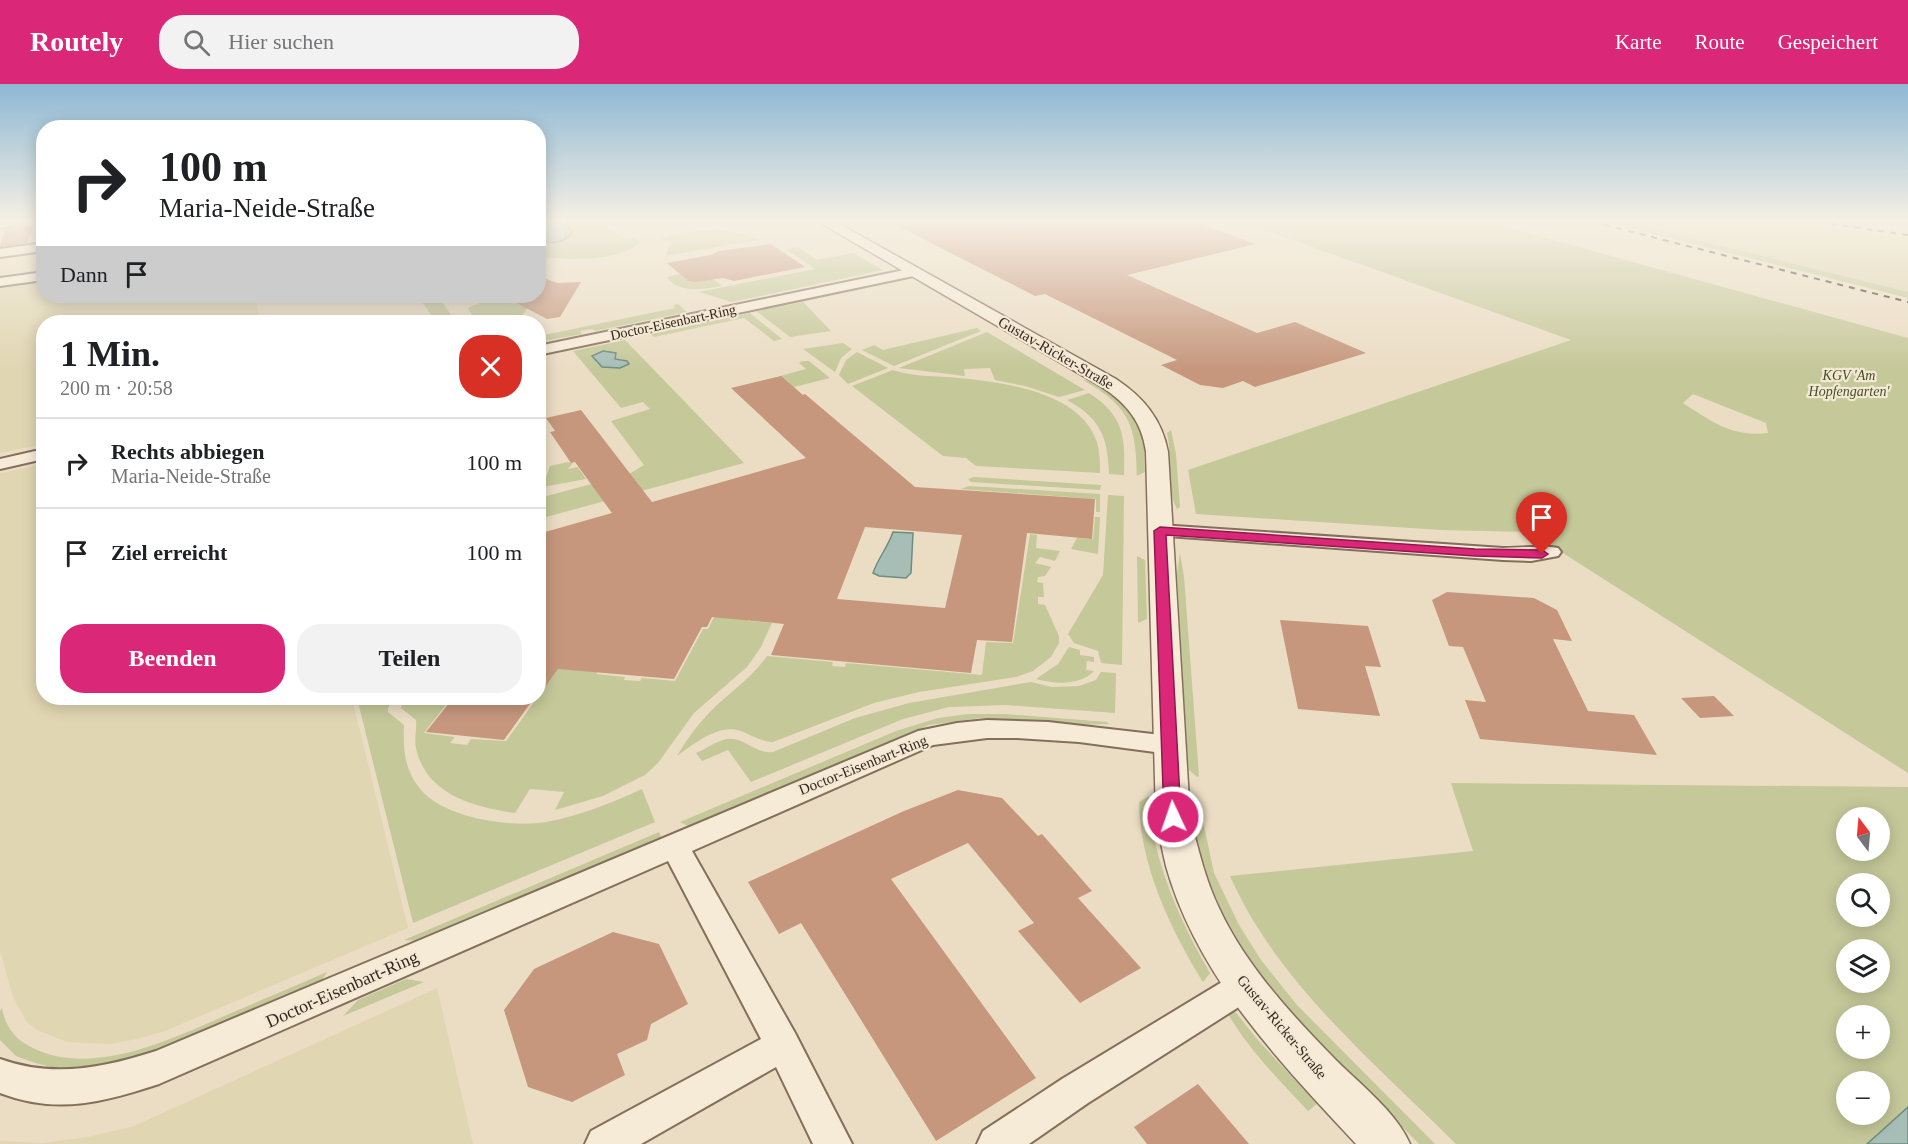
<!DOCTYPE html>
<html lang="de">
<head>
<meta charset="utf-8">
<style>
	:root { --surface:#fff; --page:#f2f2f2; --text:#202124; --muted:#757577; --line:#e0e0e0; --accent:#db2777 }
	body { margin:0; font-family:"Times New Roman",serif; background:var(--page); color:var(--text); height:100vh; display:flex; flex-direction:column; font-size:22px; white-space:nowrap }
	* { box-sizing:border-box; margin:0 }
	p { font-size:20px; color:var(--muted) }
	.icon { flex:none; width:33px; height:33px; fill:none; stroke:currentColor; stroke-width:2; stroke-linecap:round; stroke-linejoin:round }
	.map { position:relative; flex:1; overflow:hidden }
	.side { position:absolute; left:36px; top:231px; width:510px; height:390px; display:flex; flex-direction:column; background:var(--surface); border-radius:24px; box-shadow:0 3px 15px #0003 }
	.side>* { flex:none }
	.hud { position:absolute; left:36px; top:36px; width:510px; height:183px; border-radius:24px; box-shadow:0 3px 15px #0003; background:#fff; color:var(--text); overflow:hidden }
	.needle { width:39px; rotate:344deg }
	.controls { position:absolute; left:1836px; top:723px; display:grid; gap:12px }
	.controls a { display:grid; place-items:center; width:54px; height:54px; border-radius:50%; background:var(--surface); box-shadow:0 3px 15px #0003; font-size:30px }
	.pin { position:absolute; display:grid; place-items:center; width:51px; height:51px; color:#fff; margin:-62px -26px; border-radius:50% 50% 50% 0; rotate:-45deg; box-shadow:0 0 6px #0007 }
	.pin .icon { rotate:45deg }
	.me { position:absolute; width:66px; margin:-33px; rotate:357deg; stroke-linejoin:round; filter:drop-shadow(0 0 4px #0008) }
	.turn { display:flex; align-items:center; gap:21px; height:126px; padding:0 24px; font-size:27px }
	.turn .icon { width:78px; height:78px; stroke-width:2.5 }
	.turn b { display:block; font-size:42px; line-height:51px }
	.then { display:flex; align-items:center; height:57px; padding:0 24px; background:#0003; gap:12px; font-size:22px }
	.round { display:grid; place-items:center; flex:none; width:63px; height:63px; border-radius:24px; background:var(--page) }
	.headline { display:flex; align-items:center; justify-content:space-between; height:102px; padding:0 24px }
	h1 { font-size:36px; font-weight:600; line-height:45px }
	.cta { display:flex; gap:12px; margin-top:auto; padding:12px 24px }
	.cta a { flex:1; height:69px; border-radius:24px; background:var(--accent); color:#fff; font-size:24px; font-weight:600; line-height:69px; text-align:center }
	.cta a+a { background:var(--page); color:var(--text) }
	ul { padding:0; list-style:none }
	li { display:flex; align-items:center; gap:18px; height:90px; padding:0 24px; border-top:2px solid var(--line) }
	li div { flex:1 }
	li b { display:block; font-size:22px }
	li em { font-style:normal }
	header { display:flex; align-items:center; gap:36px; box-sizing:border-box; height:84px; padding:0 30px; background:var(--accent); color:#fff }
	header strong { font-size:28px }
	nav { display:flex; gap:33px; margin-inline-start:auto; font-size:21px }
	.search { width:420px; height:54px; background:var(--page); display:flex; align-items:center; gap:15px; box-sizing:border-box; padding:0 21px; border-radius:24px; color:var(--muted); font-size:22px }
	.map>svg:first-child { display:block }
	.farmland { fill:#e0d6b2 }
	.green { fill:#c5c899; fill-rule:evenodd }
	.water { fill:#a6beb6; stroke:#6d8c82; stroke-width:1.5 }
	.building { fill:#c6977d; fill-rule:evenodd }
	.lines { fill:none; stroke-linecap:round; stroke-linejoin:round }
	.minor-casing { stroke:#846f5c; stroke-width:4 }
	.tertiary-casing { stroke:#846f5c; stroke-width:3 }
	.minor { fill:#f6ebd7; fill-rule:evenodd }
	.tertiary { fill:#f6ebd7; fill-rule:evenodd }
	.rail { stroke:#35281f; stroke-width:2; stroke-dasharray:6 6; stroke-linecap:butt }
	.route { fill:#db2777; stroke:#8e194d; stroke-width:1.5 }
	.labels { text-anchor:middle; stroke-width:4.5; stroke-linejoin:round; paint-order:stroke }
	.far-street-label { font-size:14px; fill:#35281f; stroke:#f3e8d3 }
	.far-park-label { font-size:14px; font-style:italic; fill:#485027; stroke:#f3e8d3 }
	.street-label { font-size:15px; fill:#35281f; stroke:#f3e8d3 }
	.near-street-label { font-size:18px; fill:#35281f; stroke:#f3e8d3 }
</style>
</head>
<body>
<header>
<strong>Routely</strong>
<div class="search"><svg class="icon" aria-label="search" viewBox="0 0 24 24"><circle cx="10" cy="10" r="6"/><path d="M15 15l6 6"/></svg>Hier suchen</div>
<nav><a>Karte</a><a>Route</a><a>Gespeichert</a></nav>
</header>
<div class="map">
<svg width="1908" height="1060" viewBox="0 0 1908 1060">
	<rect width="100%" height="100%" fill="#ebddc4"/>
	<g class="farmland">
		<path d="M1625 138H1794L1908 155V208Z"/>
		<path d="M43 196 44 212H254L262 238H44L43 360 0 369V203Z"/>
		<path d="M43 380 44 614H352L408 844 165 947 137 955 110 960 67 958 37 946 26 937 13 913 0 867V389Z"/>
		<path d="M437 904 473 1060H0V1057L43 1059 88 1053 134 1042Z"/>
	</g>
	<g class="green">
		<path d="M539 138H599L625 155 634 154 640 158C621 179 565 175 539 173Z"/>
		<path d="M1243 138H1488L1908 254V689L1530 448 1441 446 1196 430 1188 386 1571 256ZM1693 310 1766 339 1768 349C1731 353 1713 338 1683 319Z"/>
		<path d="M1606 138H1625L1908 208V214Z"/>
		<path d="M715 146 744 150 759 156 666 172 671 157 661 156 664 154 685 148Z"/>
		<path d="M798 163 817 176 853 169 883 186 732 218 699 208 815 185 786 165Z"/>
		<path d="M679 190 688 197 713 195 722 202C705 205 678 210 667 193Z"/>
		<path d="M418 212H438L456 238H436Z"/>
		<path d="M496 212H525L534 215 521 233 533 236 532 238H476L468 224Z"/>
		<path d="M803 218 831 247 790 253 756 227Z"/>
		<path d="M678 220 687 228 595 247 593 245 580 247 582 250 539 258V252L675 224 674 221Z"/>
		<path d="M750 229 782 255 774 257 744 234 654 253 651 250Z"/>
		<path d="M977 244 981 247 894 282 862 266 874 261 883 266Z"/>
		<path d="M987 248 1085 306 1059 313 1025 302 995 296 990 284 964 285 965 292 899 284Z"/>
		<path d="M625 256 744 379 539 435V414L629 390 644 381 611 337 650 325 643 318 621 324 573 267Z"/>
		<path d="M843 259 852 265 841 274 835 288 803 265Z"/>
		<path d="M857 268 888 284 848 300 839 291 846 276Z"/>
		<path d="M803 277H809L830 294 794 303 780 292 806 285 799 279Z"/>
		<path d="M893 286C910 292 929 292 948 293 992 297 1070 304 1093 349 1100 362 1100 375 1100 389L976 382 966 374 943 372 852 302Z"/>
		<path d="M1083 296C1110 299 1139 329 1143 356 1145 366 1144 378 1145 388L1137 392C1136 341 1130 323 1083 296Z"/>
		<path d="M1089 309C1124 332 1125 352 1124 391L1109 390C1108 353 1100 334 1067 316Z"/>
		<path d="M1171 346 1176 370 1180 423 1177 425C1165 403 1173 373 1167 349Z"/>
		<path d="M568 378 573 379 568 385 578 383 586 395 543 403 550 382Z"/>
		<path d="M974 393 1101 401 1100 406 971 398 968 395Z"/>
		<path d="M969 402 1100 410V428H1096V415L960 405Z"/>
		<path d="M1108 411 1124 412 1122 581 1101 579 1098 567 1074 559 1068 550 1103 491Z"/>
		<path d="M1095 433H1100L1098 470 1071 465 1077 454 1093 455Z"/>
		<path d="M1030 450 1037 451 1036 464 1060 467 1055 477 1040 473 1035 479 1051 483 1045 492 1038 493 1037 498 1043 499 1044 513H1038V520L1045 521 1059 552V559L1051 573 1033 587 1016 593 919 608 874 619 773 658C761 658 752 651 741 647 719 639 694 660 677 672 688 653 701 636 717 621 735 605 753 592 767 572L833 578 832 582 845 583 846 579 982 591 986 558 1013 559Z"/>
		<path d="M1180 469 1184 493 1199 692 1197 693 1189 686 1187 668 1177 490Z"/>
		<path d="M1137 472 1145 476 1147 535 1138 539Z"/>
		<path d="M737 489 770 492 747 537 772 539 761 563 747 583 694 629 658 679 645 691 603 712 555 726 564 708 530 705 515 729C474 723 426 711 416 664 414 655 417 645 416 636L401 624 404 614H451L424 649 455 653 450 659 467 661 471 655 506 657 594 535 629 539 596 590 625 593 624 596 640 597 642 594 675 597 703 545H708Z"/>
		<path d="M1069 563 1080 566V571L1094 573V578L1087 577 1086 586 1094 587C1080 602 1054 600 1036 595L1058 580Z"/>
		<path d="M1101 588 1116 589 1115 629 1006 621 949 623 903 635 751 698 728 666 702 677 696 669C706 665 716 657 727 655 743 652 755 670 773 668L855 634 909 619 1031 598 1052 603 1079 602 1096 596Z"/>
		<path d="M357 614H394L388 624V628L404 641C403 663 404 684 418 702 440 734 510 744 546 738 580 732 611 719 642 705L655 738 413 839Z"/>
		<path d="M968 630H1005L1107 638 1109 640 1075 641 980 634 929 641 688 742 680 738 896 647 938 634Z"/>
		<path d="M1451 699 1908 703V1023L1867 1060H1456C1374 978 1278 900 1230 792L1473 767ZM1846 734H1880V766H1846ZM1846 800H1880V832H1846ZM1846 866H1880V898H1846ZM1846 932H1880V964H1846ZM1846 998H1880V1030H1846Z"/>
		<path d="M1149 712C1152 726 1151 740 1154 754 1165 803 1185 846 1210 889L1203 898C1170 845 1140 781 1139 718Z"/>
		<path d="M1201 728 1214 789 1239 841 1261 876 1297 921 1435 1060H1419C1326 963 1214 873 1192 733Z"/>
		<path d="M659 748 661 753 419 857 404 856Z"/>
		<path d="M327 888 320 899 145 973 86 984 60 985 35 979 16 972 0 956V927L2 924C5 942 15 955 31 963 92 995 173 954 229 930 262 916 294 902 327 888Z"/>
		<path d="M406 895 424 898 343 932 358 916Z"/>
		<path d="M1230 921 1256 954 1317 1020 1308 1027C1277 994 1246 963 1224 923Z"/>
	</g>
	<g class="water">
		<path d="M538 138C550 138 567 137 572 148 564 160 551 160 539 156Z"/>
		<path d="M603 267 616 269 615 275 627 277 629 280 620 284 602 283 592 272Z"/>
		<path d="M893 448 913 449 911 489 906 494 879 492 873 489C878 474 888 463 893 448Z"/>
		<path d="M1908 1023V1060H1867Z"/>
	</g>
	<g class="building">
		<path d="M890 138H1195L1256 160 1127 191 1257 249 1295 238 1366 269 1255 303 1243 297 1223 304 1200 301 1161 281 1177 276 1045 210 1035 212Z"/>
		<path d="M34 141 27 159 0 163 5 145Z"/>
		<path d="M771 160 805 183 734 197 723 194 695 198 688 197 667 179 711 171 719 167Z"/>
		<path d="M538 192 557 199 581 198 560 233 547 235 503 212H538Z"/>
		<path d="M781 292 803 311 805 310 915 403 1095 415 1092 455 1027 449 1012 558 977 556 971 589 771 571 784 540 712 533 707 543H702L674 595 558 585 538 613V450L612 429 575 378 571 379 550 348 555 347 546 334 581 326 652 418 806 374 731 304ZM865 443 962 451 945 524 837 515Z"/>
		<path d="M1447 508 1534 514 1557 526 1572 557 1553 555 1588 627 1634 631 1657 671 1480 655 1465 616 1486 618 1463 563 1449 562 1432 516Z"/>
		<path d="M1280 536 1368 542 1381 583 1365 582 1380 632 1298 625Z"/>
		<path d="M1714 612 1734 632 1700 634 1681 614Z"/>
		<path d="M453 614H534L504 656 426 648Z"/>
		<path d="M958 706 1002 714 1038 752 1042 750 1092 807 1078 814 1141 884 1080 919 1018 847 1034 839 968 759 891 795 1036 994 936 1057 801 839 779 850 748 798 904 727Z"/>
		<path d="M613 848 659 860 688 920 651 940 647 956 617 970 625 991 572 1018 528 1003 504 926 534 885Z"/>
		<path d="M1198 1000 1249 1060H1147L1134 1043Z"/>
	</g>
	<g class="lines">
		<defs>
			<g id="minor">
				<path d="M0 138H22L20 140 0 144Z"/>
				<path d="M44 159V167L0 173V165Z"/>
				<path d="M914 184 918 185 920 188 918 191 538 271V262Z"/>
				<path d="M44 188V196L0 202V194Z"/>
				<path d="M44 365V375L0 385V375Z"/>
				<path d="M1160 441 1503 464C1518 464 1546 461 1558 464L1561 468 1558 472 1531 477 1503 476 1153 451 1150 447 1153 443Z"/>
				<path d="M987 636 1048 638 1170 652 1179 654 1183 661 1179 668 1170 670 1079 658 1017 654H987L933 661 692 767 795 949 852 1060H813L776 983 641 1060H585L591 1047 761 955 668 777 159 1000C104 1018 57 1031 0 1009V975C53 994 103 984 156 967L918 647 957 639Z"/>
				<path d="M1244 887 1256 892 1261 902 1256 912 1088 1019 1029 1060H977L983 1047 1062 995 1232 892Z"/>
			</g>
			<path id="tertiary" d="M819 138H836L1116 295C1143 313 1162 335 1168 368L1190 733C1198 764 1205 795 1219 824 1245 880 1289 928 1332 972 1357 998 1396 1027 1410 1060H1356C1281 979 1197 893 1166 782 1162 766 1159 749 1156 733L1146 368C1142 338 1127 320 1102 303Z"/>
		</defs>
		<use href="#minor" class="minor-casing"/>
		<use href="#tertiary" class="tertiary-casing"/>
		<use href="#minor" class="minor"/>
		<use href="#tertiary" class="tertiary"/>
		<g class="rail">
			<path d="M1593 138 1908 218"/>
			<path d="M1819 138 1908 151"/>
		</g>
	</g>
	<linearGradient id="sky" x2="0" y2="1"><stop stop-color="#8db8d4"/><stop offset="0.48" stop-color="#f6f0e4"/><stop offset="1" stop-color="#f6f0e4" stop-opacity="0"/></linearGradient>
	<rect width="1908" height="286" fill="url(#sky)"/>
	<path class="route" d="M1160 443 1475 465 1542 466 1548 470 1542 474 1475 472 1166 451 1181 733 1179 737 1173 739 1166 737 1164 733 1154 447Z"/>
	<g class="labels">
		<g class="far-street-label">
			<text transform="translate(673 238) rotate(-12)" y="5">Doctor-Eisenbart-Ring</text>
		</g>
		<g class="far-park-label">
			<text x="1849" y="296">KGV 'Am<tspan x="1849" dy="16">Hopfengarten'</tspan></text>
		</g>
		<g class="street-label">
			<text transform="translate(1056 269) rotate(30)" y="5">Gustav-Ricker-Straße</text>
			<text transform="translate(863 681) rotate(-22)" y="5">Doctor-Eisenbart-Ring</text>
			<text transform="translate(1282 943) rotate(50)" y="5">Gustav-Ricker-Straße</text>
		</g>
		<g class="near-street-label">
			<text transform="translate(342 905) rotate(-24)" y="6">Doctor-Eisenbart-Ring</text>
		</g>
	</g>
</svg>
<div class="controls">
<a><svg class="needle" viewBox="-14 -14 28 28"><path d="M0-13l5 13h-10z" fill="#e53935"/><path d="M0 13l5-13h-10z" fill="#757577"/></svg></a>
<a><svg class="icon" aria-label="search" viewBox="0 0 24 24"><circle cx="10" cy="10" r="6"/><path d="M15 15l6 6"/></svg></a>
<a><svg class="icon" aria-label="layers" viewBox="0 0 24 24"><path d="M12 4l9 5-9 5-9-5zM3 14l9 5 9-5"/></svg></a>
<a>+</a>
<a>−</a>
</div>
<div class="pin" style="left:1542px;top:470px;background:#d93025"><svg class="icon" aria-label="arrive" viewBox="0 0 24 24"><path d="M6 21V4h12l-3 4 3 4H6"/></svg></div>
<svg class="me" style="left:1173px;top:733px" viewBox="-20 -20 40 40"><circle r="17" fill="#db2777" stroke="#fff" stroke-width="3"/><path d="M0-11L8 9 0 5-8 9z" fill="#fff"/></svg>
<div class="hud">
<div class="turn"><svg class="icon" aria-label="right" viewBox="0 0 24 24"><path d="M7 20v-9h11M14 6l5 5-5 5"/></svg><div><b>100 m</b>Maria-Neide-Straße</div></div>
<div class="then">Dann<svg class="icon" aria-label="arrive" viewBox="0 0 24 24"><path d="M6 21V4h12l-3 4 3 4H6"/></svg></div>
</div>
<section class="side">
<div class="headline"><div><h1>1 Min.</h1><p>200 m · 20:58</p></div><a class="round" style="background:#d93025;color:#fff"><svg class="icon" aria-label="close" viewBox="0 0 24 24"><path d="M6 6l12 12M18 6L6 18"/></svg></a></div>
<ul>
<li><svg class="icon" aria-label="right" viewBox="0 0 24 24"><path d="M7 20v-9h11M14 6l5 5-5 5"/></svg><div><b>Rechts abbiegen</b><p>Maria-Neide-Straße</p></div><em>100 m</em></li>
<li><svg class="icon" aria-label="arrive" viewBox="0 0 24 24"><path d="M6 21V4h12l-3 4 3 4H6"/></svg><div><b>Ziel erreicht</b></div><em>100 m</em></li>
</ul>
<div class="cta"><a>Beenden</a><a>Teilen</a></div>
</section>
</div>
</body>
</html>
